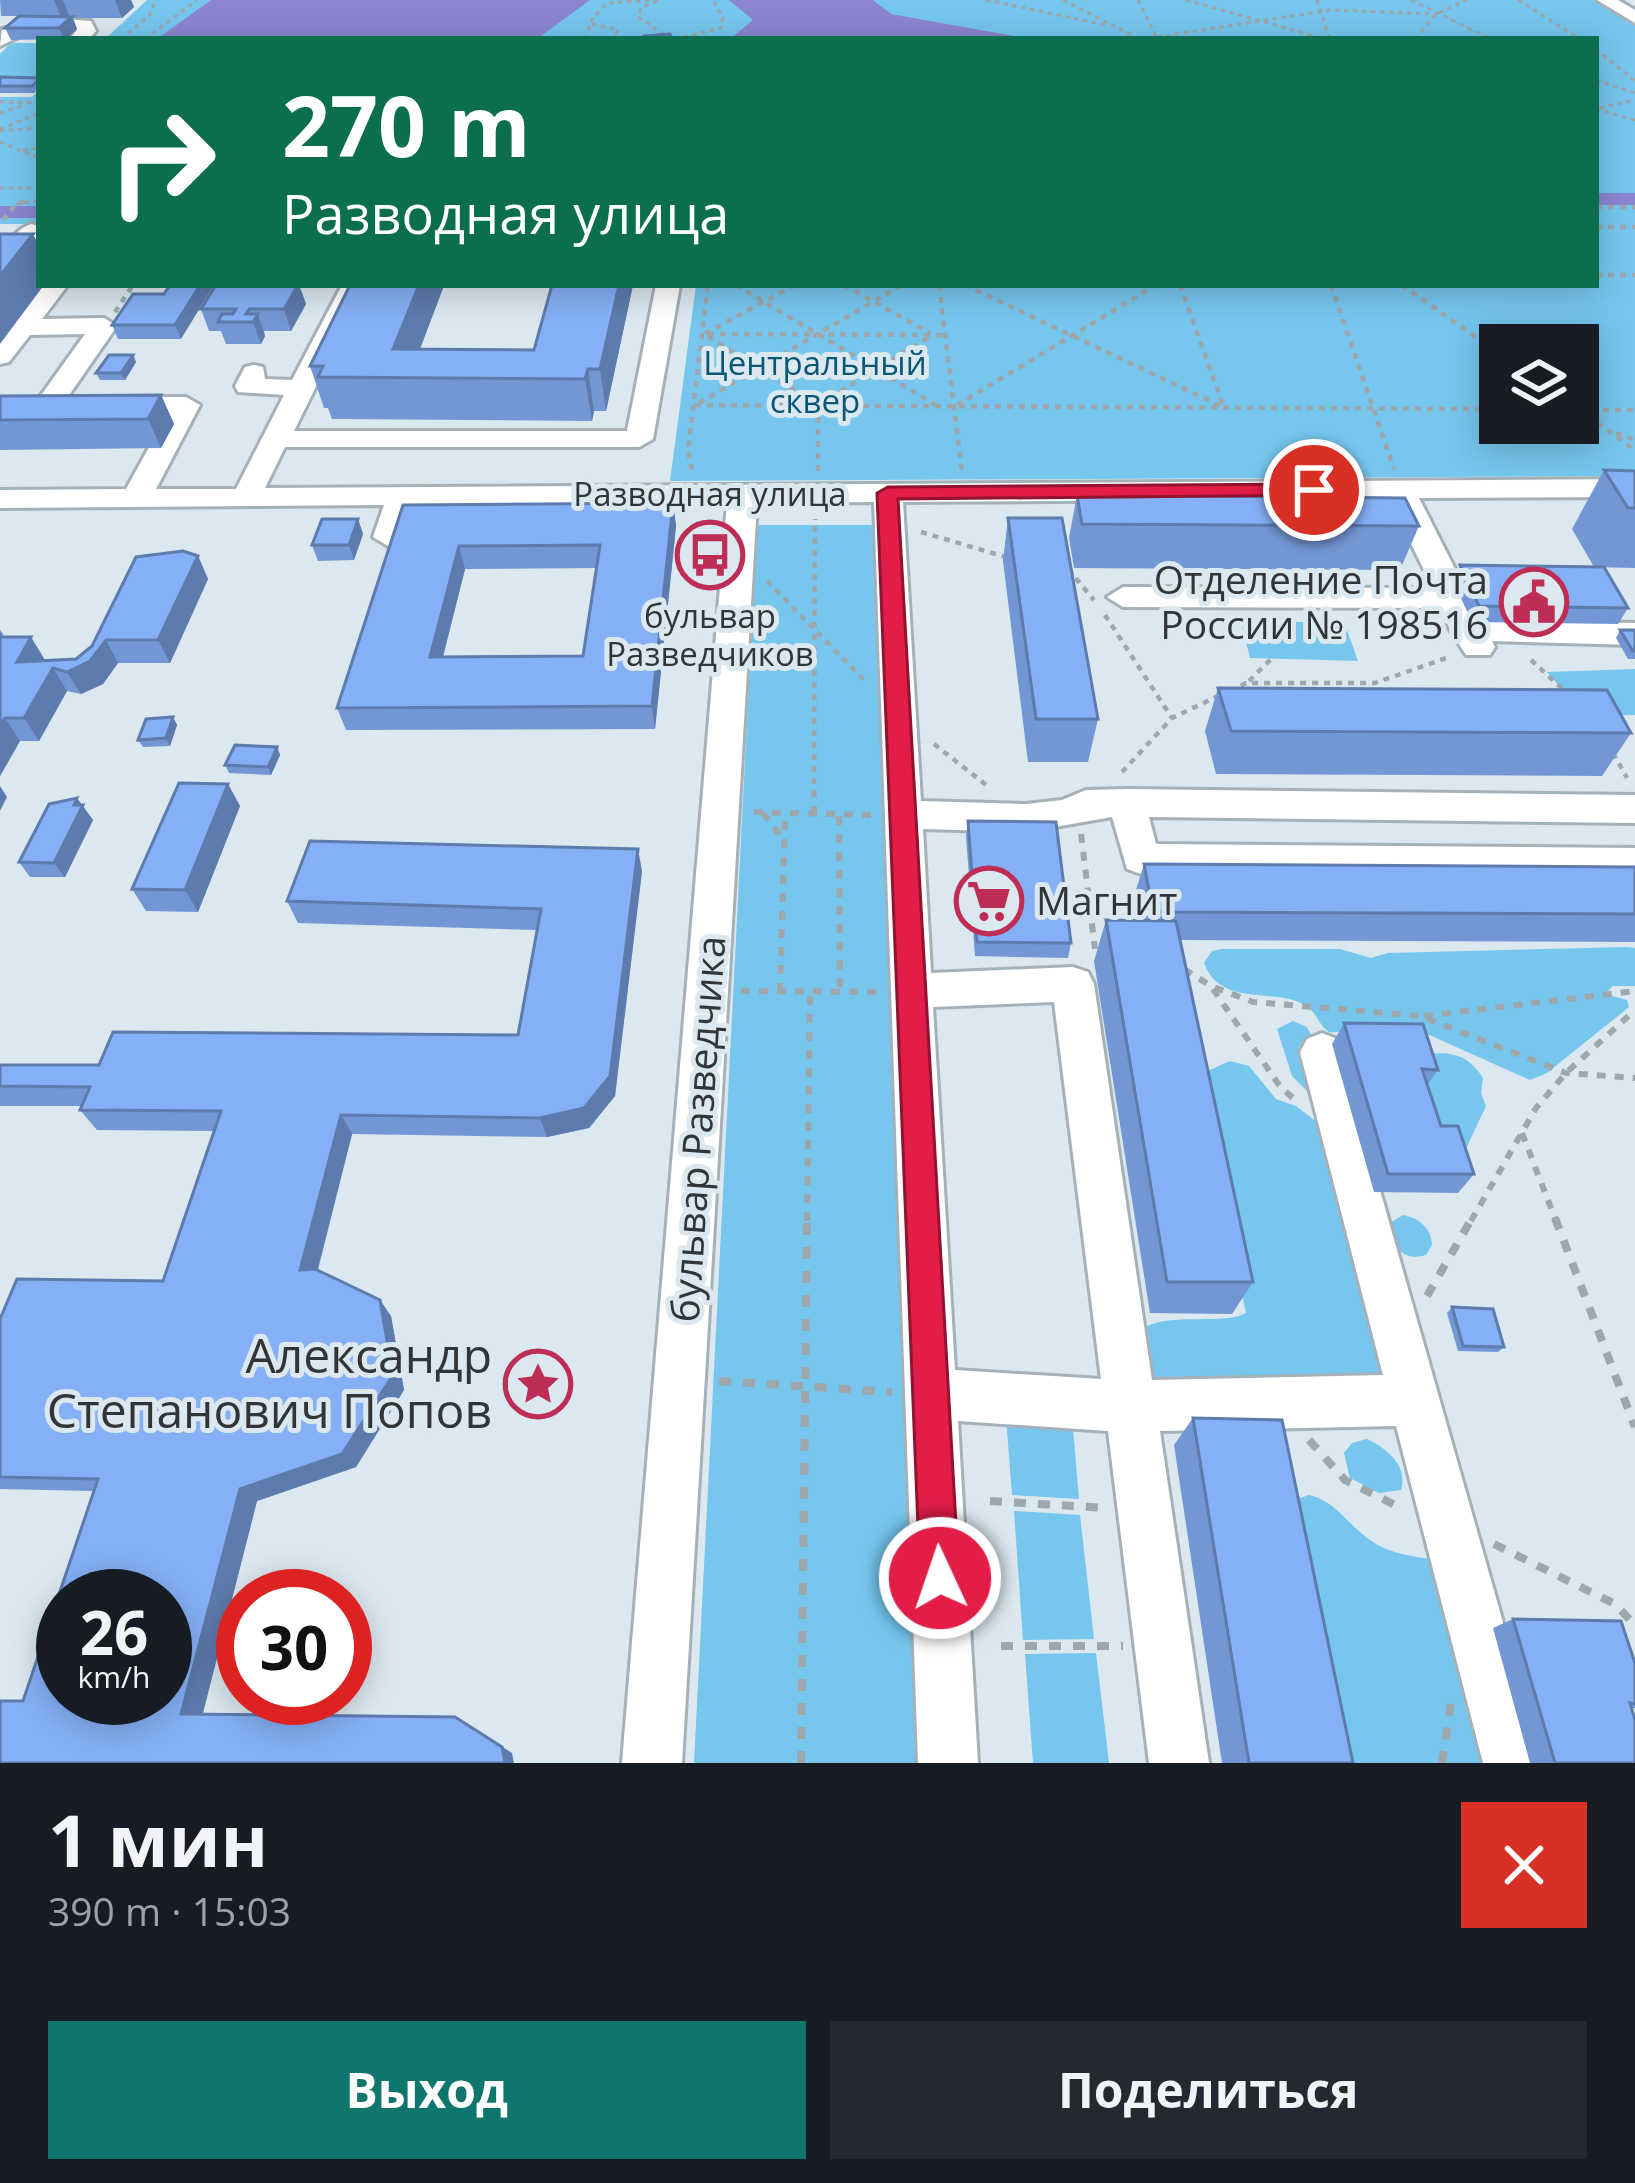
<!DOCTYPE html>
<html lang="ru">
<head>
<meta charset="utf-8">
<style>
	:root { --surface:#171b24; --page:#242831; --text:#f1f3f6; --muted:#9ea1a6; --accent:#0f766e }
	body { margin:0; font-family:"Open Sans",sans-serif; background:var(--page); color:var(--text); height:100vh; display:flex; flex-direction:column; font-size:45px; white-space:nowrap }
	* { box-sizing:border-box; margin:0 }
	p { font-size:39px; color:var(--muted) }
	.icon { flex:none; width:66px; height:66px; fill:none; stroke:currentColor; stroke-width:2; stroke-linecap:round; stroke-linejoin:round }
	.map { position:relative; height:1763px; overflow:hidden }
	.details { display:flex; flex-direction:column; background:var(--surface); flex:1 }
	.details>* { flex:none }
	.hud { position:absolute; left:36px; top:36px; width:1563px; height:252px; border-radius:0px; box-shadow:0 6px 30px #0003; background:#0b6e4f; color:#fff; overflow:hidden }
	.fabs { position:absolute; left:1479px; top:324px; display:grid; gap:24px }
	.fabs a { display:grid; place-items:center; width:120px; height:120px; border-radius:0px; background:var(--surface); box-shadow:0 6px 30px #0003; font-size:60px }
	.speed { position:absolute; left:36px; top:1569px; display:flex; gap:24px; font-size:60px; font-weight:700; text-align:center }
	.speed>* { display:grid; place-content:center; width:156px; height:156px; border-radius:50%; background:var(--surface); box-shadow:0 6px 30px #0003; line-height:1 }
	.speed small { font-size:30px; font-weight:400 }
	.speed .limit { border:18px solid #d22; background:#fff; color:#111 }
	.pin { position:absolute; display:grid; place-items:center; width:102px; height:102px; color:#fff; margin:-51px; border:6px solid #fff; border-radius:50%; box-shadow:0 3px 12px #0007 }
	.me { position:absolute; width:132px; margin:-66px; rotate:357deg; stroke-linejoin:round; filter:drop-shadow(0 0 9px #0008) }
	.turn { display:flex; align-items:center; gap:42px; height:252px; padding:0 48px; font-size:54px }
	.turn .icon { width:156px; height:156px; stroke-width:2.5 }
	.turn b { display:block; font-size:84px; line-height:102px }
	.round { display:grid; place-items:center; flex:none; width:126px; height:126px; border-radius:0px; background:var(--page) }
	.headline { display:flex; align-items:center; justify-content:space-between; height:204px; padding:0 48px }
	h1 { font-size:72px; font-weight:700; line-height:90px }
	.cta { display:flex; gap:24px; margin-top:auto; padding:24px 48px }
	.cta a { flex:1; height:138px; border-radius:0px; background:var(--accent); color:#fff; font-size:48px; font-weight:700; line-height:138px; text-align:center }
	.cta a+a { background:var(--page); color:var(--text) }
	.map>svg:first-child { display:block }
	.green { fill:#76c6ee; fill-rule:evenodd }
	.water { fill:#8b85d0 }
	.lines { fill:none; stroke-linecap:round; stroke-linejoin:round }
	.canal { fill:#8b85d0; fill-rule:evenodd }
	.minor-casing { stroke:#a5b1b8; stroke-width:6 }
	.path-far3 { stroke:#9da7ac; stroke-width:3; stroke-dasharray:4.5 4.5; stroke-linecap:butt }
	.path-far2 { stroke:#9da7ac; stroke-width:4.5; stroke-dasharray:6 6; stroke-linecap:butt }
	.path-far1 { stroke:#9da7ac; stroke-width:6; stroke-dasharray:9 9; stroke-linecap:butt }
	.path { stroke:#9da7ac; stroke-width:8; stroke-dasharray:12 12; stroke-linecap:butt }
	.minor { fill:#fff; fill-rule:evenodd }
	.wall { fill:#7297d4; fill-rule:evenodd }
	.shaded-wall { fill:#5d7bac }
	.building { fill:#85b0f6; stroke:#5d7bac; stroke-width:3; fill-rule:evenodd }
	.route { fill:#e11d48; stroke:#92132f; stroke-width:3 }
	.labels { text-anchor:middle; stroke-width:10; stroke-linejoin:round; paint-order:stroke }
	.far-park-label { font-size:33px; fill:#085776; stroke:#dbe8ef }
	.far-street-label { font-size:33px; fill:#303538; stroke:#dbe8ef }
	.far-poi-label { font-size:33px; fill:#303538; stroke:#dbe8ef }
	.poi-label { font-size:39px; fill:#303538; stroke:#dbe8ef; text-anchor:end }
	.street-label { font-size:39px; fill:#303538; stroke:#dbe8ef }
	.near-poi-label { font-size:48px; fill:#303538; stroke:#dbe8ef; text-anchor:end }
</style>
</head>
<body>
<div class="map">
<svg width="1635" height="1763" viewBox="0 0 1635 1763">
	<rect width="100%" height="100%" fill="#dbe8ef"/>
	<g class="green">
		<path d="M147 0H1594L1635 26V476L670 481 696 285H1596V39H105ZM1500 345H1578V423H1500Z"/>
		<path d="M11 43H39V78H0V54Z"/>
		<path d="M39 91V224H0V97H32Z"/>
		<path d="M757 525H878L919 1763H694Z"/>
		<path d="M1241 622H1344L1358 661 1250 658Z"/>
		<path d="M1635 669V715L1586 716 1547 672Z"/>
		<path d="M1628 947 1635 948V986H1613L1604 994 1627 1000 1629 1007 1547 1073 1530 1080 1427 1034 1329 1032C1319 1025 1318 1016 1310 1009 1282 984 1222 1011 1204 963L1212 951 1222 949H1340L1371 958 1388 953Z"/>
		<path d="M1293 1021 1307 1027 1313 1039 1319 1103 1292 1076 1277 1029Z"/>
		<path d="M1429 1054C1454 1051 1470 1057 1483 1078L1481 1093 1486 1106 1464 1153 1420 1109 1431 1095 1420 1063Z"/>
		<path d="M1230 1061 1249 1066 1276 1099 1296 1106 1331 1133 1386 1371 1377 1384 1152 1388 1142 1330 1147 1326C1175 1313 1225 1325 1246 1313L1197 1089 1203 1073Z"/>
		<path d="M1403 1215C1419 1218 1431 1228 1432 1245L1426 1255C1402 1262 1393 1246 1387 1225Z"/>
		<path d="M1005 1404 1072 1417 1079 1499 1012 1495Z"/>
		<path d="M1367 1439C1388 1449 1408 1466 1401 1490L1379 1493 1350 1478 1344 1453 1352 1443Z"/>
		<path d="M1309 1495C1336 1501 1348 1525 1370 1540 1389 1554 1413 1556 1435 1560L1503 1763H1349L1292 1501Z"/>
		<path d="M1014 1511 1080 1515 1094 1639 1023 1640Z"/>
		<path d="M1096 1653 1109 1763H1033L1025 1654Z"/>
	</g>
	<g class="water">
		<path d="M211 0H590L537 39H157Z"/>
		<path d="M729 0H873L891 14 1031 39H730L753 20Z"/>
	</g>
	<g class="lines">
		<g class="canal">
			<rect x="1596" y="193" width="39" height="12"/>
			<rect x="0" y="206" width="39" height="12"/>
		</g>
		<defs>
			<g id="minor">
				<path d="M1597 0H1618L1635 10V23Z"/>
				<path d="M51 18 91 21 96 31 89 39H69L77 30 31 31 0 46 2 29Z"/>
				<path d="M31 224 39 226C39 244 16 274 0 279 0 257 8 232 31 224Z"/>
				<path d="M43 285H68L42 319 104 318 117 326 58 411 48 413 34 405 85 334 30 335 9 362 0 364V339Z"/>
				<path d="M342 285H366L294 431H627L656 285H680L653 439 639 447H285L265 488 1635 479V497L1419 498 1481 620 1635 623V645L1492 641 1495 647 1490 655H1466L1450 630 1443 608 1123 607 1107 597 1123 587 1433 588 1389 499 903 502 921 801 1026 804 1062 800 1086 790 1127 789 1635 795V823L1149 817 1156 844 1635 848V878L1141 874 1127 869 1112 817 1026 832 923 829 931 973 1073 967 1088 972 1094 984 1152 1380 1383 1375 1300 1052 1307 1039 1322 1033 1337 1039 1543 1763H1483L1396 1426 1160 1431 1209 1763H1149L1108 1431 958 1421 978 1763H918L874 502 757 503 682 1763H622L727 503 414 505 403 537 388 546 373 537 384 505 0 508V490L126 489 168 413 106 411 102 405 106 399 116 397H186L200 405 156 489H236L284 395 238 392 235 386 245 367 254 365 263 367 265 379 292 380ZM1054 1002 1101 1379 955 1370 933 1007Z"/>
			</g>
		</defs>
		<use href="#minor" class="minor-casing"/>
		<g class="path-far3">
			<path d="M986 0 1106 25"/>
			<path d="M1063 0 1140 39"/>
			<path d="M1138 0 1156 36"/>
			<path d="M1186 0 1325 39"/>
			<path d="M1317 0 1330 39"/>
			<path d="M1411 0 1491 39"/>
			<path d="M1518 0 1580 39"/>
			<path d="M657 1 641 8 638 17 668 37"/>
			<path d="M592 24 618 30 613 39"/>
			<path d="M1157 37 1331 10 1436 14"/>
			<path d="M121 39 149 16 156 0"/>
			<path d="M145 39 197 0"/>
			<path d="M585 39 593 18 607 3 660 0"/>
			<path d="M675 39 721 28 723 17 713 0"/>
			<path d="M1415 39 1436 14 1467 0"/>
			<path d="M1596 49 1635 81"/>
			<path d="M1596 80 1635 93"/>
			<path d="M0 102 39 103"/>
			<path d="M1600 108 1635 100"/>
			<path d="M1596 109 1635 120"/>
			<path d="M0 113 25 105"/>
			<path d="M0 129 39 113"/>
			<path d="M0 131 39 128"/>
			<path d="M0 142 39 158"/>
			<path d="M23 150 39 148"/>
			<path d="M0 188H39"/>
			<path d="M16 204 39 200"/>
		</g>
		<g class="path-far2">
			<path d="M1596 207H1635"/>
			<path d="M3 220 17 203 29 201"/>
			<path d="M1596 227H1635"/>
			<path d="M1596 275H1635"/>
			<path d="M736 285 939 407"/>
			<path d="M795 285 704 334 818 405 933 335"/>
			<path d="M844 285 930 333"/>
			<path d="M939 285 962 472"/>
			<path d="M965 285 1221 406"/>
			<path d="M1180 285 1224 408"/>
			<path d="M1331 285 1394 469"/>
			<path d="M1402 285 1500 354"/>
			<path d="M115 312 133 285"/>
			<path d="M708 334 943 335"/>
			<path d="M699 403 902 285"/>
			<path d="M695 405 1500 409"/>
			<path d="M818 405V474"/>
			<path d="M957 405 1156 285"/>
			<path d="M1578 409 1635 450"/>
			<path d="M1579 410H1635"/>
			<path d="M1616 433 1635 440"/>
			<path d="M692 470 688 450 708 285"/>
			<path d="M921 532 1006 557"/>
			<path d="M1068 569 1094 600"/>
			<path d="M767 581 867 683"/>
			<path d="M1105 615 1172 718"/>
			<path d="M1531 660 1569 695"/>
			<path d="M1249 681 1271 659"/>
			<path d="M1230 691 1246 683H1375L1449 657"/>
			<path d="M934 744 990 788"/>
			<path d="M1613 753 1627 778"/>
			<path d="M1122 772 1172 718 1218 696"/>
			<path d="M814 796 815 519"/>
		</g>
		<g class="path-far1">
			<path d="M754 812 873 815"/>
			<path d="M763 813 783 839"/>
			<path d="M814 815V793"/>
			<path d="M839 816 840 994"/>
			<path d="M1081 834 1095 949"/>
			<path d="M1184 969 1211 986 1253 1002 1420 1016 1566 1073 1635 1078"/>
			<path d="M1213 989 1279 1085 1298 1103"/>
			<path d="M741 991 878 992"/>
			<path d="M780 992 785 816"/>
			<path d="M1424 1016 1635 991"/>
			<path d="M1522 1133 1556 1221"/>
			<path d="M807 1221 810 995"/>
			<path d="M1471 1221 1536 1108 1566 1073 1635 1010"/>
		</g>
		<g class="path">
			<path d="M1555 1218 1635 1427"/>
			<path d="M1427 1296 1472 1218"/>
			<path d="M719 1381 892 1392"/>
			<path d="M1309 1440 1345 1480 1403 1509"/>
			<path d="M990 1501 1106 1508"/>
			<path d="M1494 1544 1615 1604 1635 1625"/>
			<path d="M1001 1646H1123"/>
			<path d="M801 1763 807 1218"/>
			<path d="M1442 1763 1451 1702"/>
		</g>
		<use href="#minor" class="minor"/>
	</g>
	<g class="wall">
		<path d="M0 0H131L134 7 122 18H73L77 29 66 39 11 40 5 28 18 16H1Z"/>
		<path d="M0 77 39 78 35 93H0Z"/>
		<path d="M216 285H299L306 304 291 331H264L265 336 261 344H226L221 331H209L201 309Z"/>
		<path d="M350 285H633L606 411H594L592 421 332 419 328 408H324L310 366ZM444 286H552L534 350 420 349Z"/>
		<path d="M164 294 181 339H118L112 325Z"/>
		<path d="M133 355 136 362 125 380H100L96 373Z"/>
		<path d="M161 395 174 424 161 448 0 450V396Z"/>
		<path d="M1604 470 1635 471V568L1594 567 1572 529Z"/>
		<path d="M1077 495 1419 526 1400 570 1074 568 1069 538Z"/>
		<path d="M673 503 676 526 655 729 346 730 337 708 403 505ZM596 568 583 656 443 657 465 569Z"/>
		<path d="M1008 518 1098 719 1088 762H1028L1003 561Z"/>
		<path d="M358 519 363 534 354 560 318 561 312 545Z"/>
		<path d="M198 556 208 579 170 663H118L103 684 81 694 67 691 39 741H20L0 776V630L5 637 45 661 76 659Z"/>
		<path d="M1460 565 1628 608 1618 624 1472 622 1453 581Z"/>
		<path d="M1620 630H1635V659H1628L1616 638Z"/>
		<path d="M1218 688 1631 733 1602 776 1216 774 1205 731Z"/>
		<path d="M173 717 177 725 170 746 143 747 138 740Z"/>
		<path d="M277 747 280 755 271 775 229 773 225 765Z"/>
		<path d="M228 784 240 806 198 912 146 911 132 889Z"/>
		<path d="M82 805 93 820 65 877H30L19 862Z"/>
		<path d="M968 821 1071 943 1068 958 975 956 966 836Z"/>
		<path d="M1144 864 1635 867V942L1180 940 1253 1282 1232 1314 1150 1313 1094 961 1106 920H1140L1135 893Z"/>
		<path d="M642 871 615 1096 589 1128 547 1137 352 1134 318 1270 391 1316 404 1390 356 1467 257 1501 202 1714 512 1753 23 1701 93 1491 0 1489V1319L163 1281 214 1131 97 1130 80 1110 81 1106H0V1065H99L518 1035 537 930 298 923 287 901Z"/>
		<path d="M1344 1023 1438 1070 1427 1085 1441 1126 1474 1174 1458 1193 1374 1192 1332 1044Z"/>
		<path d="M1452 1307 1504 1347 1498 1352 1458 1351 1447 1313Z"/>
		<path d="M1193 1418 1353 1763H1222L1174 1445Z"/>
		<path d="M1513 1619 1635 1663V1708L1631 1709 1635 1763H1530L1493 1628Z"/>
	</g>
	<g class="shaded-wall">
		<path d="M54 0H63L70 18 64 24Z"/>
		<path d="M115 0H131L134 7 122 18Z"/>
		<path d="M72 17 77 29 66 39H64L59 28Z"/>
		<path d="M33 234 39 246V285H44L0 344V276Z"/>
		<path d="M200 285H214L181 339 175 325Z"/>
		<path d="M298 285H299L306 304 291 331 284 309Z"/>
		<path d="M419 285H444L409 378 393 349Z"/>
		<path d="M619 285H633L606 411 600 369Z"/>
		<path d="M258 314 265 336 261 344 253 322Z"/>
		<path d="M133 355 136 362 125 380 121 373Z"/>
		<path d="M588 369 594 411 592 421 585 379Z"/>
		<path d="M161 395 174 424 161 448 148 419Z"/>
		<path d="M673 503 676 526 655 729 652 706Z"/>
		<path d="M358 519 363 534 354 560 349 545Z"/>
		<path d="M459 546 465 569 437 680 430 657Z"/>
		<path d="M198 556 208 579 170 663 158 640Z"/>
		<path d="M31 637 45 660 17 662Z"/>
		<path d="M106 640 118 663 103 684 81 694 67 672Z"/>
		<path d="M53 668 67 691 39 741 24 718Z"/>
		<path d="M173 717 177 725 170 746 166 738Z"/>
		<path d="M5 718 20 741 0 776V726Z"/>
		<path d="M277 747 280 755 271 775 268 767Z"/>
		<path d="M228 784 240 806 198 912 185 890Z"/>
		<path d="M0 786 7 797 0 811Z"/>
		<path d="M77 798 93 820 65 877 54 863Z"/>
		<path d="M638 849 642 871 615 1096 589 1128 547 1137 540 1118Z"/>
		<path d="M341 1115 352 1134 313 1287 300 1270Z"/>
		<path d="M380 1300 391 1316 404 1390 356 1467 257 1501 201 1721 181 1714 240 1489Z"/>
		<path d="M455 1717 512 1753 514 1763H505Z"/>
	</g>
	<g class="building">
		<path d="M19 16 72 17 59 28H5Z"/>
		<path d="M670 34 672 39H645L644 36Z"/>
		<path d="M0 77 39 78V80L32 86H0Z"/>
		<path d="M0 234H33L0 276Z"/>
		<path d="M170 285H200L175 325H112L133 294H164Z"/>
		<path d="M216 285H298L284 309H249L246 314H258L253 322H218L222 314H233L236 309H201Z"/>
		<path d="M350 285H419L393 349 534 350 552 285H619L600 369H588L585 379 318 377 323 366H310Z"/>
		<path d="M109 355H133L121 373H96Z"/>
		<path d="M161 395 148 419 0 420V396Z"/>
		<path d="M1604 470 1635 471V508H1628Z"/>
		<path d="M1077 495 1405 498 1419 526 1082 524Z"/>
		<path d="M673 503 652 706 337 708 403 505ZM600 545 583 656 430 657 459 546Z"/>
		<path d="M1008 518H1062L1098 719H1036Z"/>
		<path d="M322 519H358L349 545H312Z"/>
		<path d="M183 551 198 556 158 640H106L90 661 67 672 53 668 24 718H5L0 726V633L1 637H31L17 662 76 659 92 646 136 557Z"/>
		<path d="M1460 565 1604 567 1628 608 1479 606Z"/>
		<path d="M1620 630H1635V651H1633Z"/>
		<path d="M1218 688 1607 690 1631 733 1231 731Z"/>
		<path d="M173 717 166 738 138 740 146 719Z"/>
		<path d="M235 745 277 747 268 767 225 765Z"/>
		<path d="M179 783 228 784 185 890 132 889Z"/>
		<path d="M77 798 74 805H83L54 863 19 862 49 804Z"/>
		<path d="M968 821 1056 822 1071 943 977 942Z"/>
		<path d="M310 841 638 849 610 1076 584 1108 540 1118 341 1115 300 1270 315 1269 380 1300 393 1375 342 1454 240 1489 181 1714 455 1717 502 1747 505 1763H0V1701H23L98 1479 0 1477V1319L17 1279 163 1281 221 1111 80 1110 90 1087 0 1086V1065H99L113 1032 518 1035 541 909 287 901ZM63 1596H165V1698H63Z"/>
		<path d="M1144 864 1635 867V914L1153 912Z"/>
		<path d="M1106 920 1176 921 1253 1282H1167Z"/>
		<path d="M1344 1023 1423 1024 1438 1070 1422 1069 1441 1126H1458L1474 1174H1388Z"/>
		<path d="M1452 1307 1493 1309 1504 1347 1463 1346Z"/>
		<path d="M1193 1418 1282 1420 1353 1763H1249Z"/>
		<path d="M1513 1619 1621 1621 1635 1663V1704L1630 1703 1635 1720V1763H1555Z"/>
	</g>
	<path class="route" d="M1314 484 1324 490 1321 495 898 499 959 1578 953 1592 940 1598 926 1592 920 1578 877 493 888 487Z"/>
	<defs>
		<symbol id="bus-ring" viewBox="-11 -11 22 22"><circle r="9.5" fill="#dbe8ef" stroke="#bd2d56" stroke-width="1.5"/><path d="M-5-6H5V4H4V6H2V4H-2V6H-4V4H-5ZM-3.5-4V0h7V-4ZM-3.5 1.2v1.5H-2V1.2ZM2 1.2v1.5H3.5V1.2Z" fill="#bd2d56"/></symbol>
		<symbol id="civic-ring" viewBox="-11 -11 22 22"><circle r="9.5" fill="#dbe8ef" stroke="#bd2d56" stroke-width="1.5"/><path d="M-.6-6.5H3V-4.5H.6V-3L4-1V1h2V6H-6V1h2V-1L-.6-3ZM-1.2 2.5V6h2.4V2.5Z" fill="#bd2d56"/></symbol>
		<symbol id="supermarket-ring" viewBox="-11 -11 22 22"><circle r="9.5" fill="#dbe8ef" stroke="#bd2d56" stroke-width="1.5"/><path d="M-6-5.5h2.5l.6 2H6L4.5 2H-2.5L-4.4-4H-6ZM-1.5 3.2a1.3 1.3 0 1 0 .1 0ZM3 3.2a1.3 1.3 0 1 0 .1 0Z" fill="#bd2d56"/></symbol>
		<symbol id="sight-ring" viewBox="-11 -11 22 22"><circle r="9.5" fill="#dbe8ef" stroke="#bd2d56" stroke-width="1.5"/><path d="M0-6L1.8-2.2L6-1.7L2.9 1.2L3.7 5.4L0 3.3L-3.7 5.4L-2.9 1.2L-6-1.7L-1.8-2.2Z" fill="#bd2d56"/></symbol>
	</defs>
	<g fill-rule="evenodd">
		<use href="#bus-ring" x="672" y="517" width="76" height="76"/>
		<use href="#civic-ring" x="1496" y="564" width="76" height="76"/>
		<use href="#supermarket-ring" x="951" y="863" width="76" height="76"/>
		<use href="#sight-ring" x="500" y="1346" width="76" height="76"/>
	</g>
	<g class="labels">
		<g class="far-park-label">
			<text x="815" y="375">Центральный<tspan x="815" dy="38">сквер</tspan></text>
		</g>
		<g class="far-street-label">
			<text x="710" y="506">Разводная улица</text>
		</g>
		<g class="far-poi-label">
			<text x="710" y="628">бульвар<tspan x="710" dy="38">Разведчиков</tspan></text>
		</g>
		<g class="poi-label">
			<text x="1488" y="594">Отделение Почта<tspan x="1488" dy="45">России № 198516</tspan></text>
			<text x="1036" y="915" text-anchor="start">Магнит</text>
		</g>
		<g class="street-label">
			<text transform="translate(698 1129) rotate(-86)" y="14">бульвар Разведчика</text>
		</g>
		<g class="near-poi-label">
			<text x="492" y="1373">Александр<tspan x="492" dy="55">Степанович Попов</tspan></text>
		</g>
	</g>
</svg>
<div class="fabs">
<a><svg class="icon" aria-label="layers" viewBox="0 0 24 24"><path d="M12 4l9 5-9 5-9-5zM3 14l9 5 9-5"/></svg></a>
</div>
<div class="speed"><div>26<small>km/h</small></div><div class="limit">30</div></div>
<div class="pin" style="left:1314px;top:490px;background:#d93025"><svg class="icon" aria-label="arrive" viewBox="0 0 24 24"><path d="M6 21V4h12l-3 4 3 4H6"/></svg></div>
<svg class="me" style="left:940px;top:1578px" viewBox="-20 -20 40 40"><circle r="17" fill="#e11d48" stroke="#fff" stroke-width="3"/><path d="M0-11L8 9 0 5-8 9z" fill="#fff"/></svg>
<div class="hud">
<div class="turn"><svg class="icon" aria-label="right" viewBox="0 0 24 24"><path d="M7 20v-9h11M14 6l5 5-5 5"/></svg><div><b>270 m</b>Разводная улица</div></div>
</div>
</div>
<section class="details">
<div class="headline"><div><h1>1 мин</h1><p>390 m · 15:03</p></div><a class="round" style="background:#d93025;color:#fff"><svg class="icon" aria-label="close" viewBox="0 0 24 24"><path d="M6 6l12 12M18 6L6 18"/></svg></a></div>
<div class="cta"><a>Выход</a><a>Поделиться</a></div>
</section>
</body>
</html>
